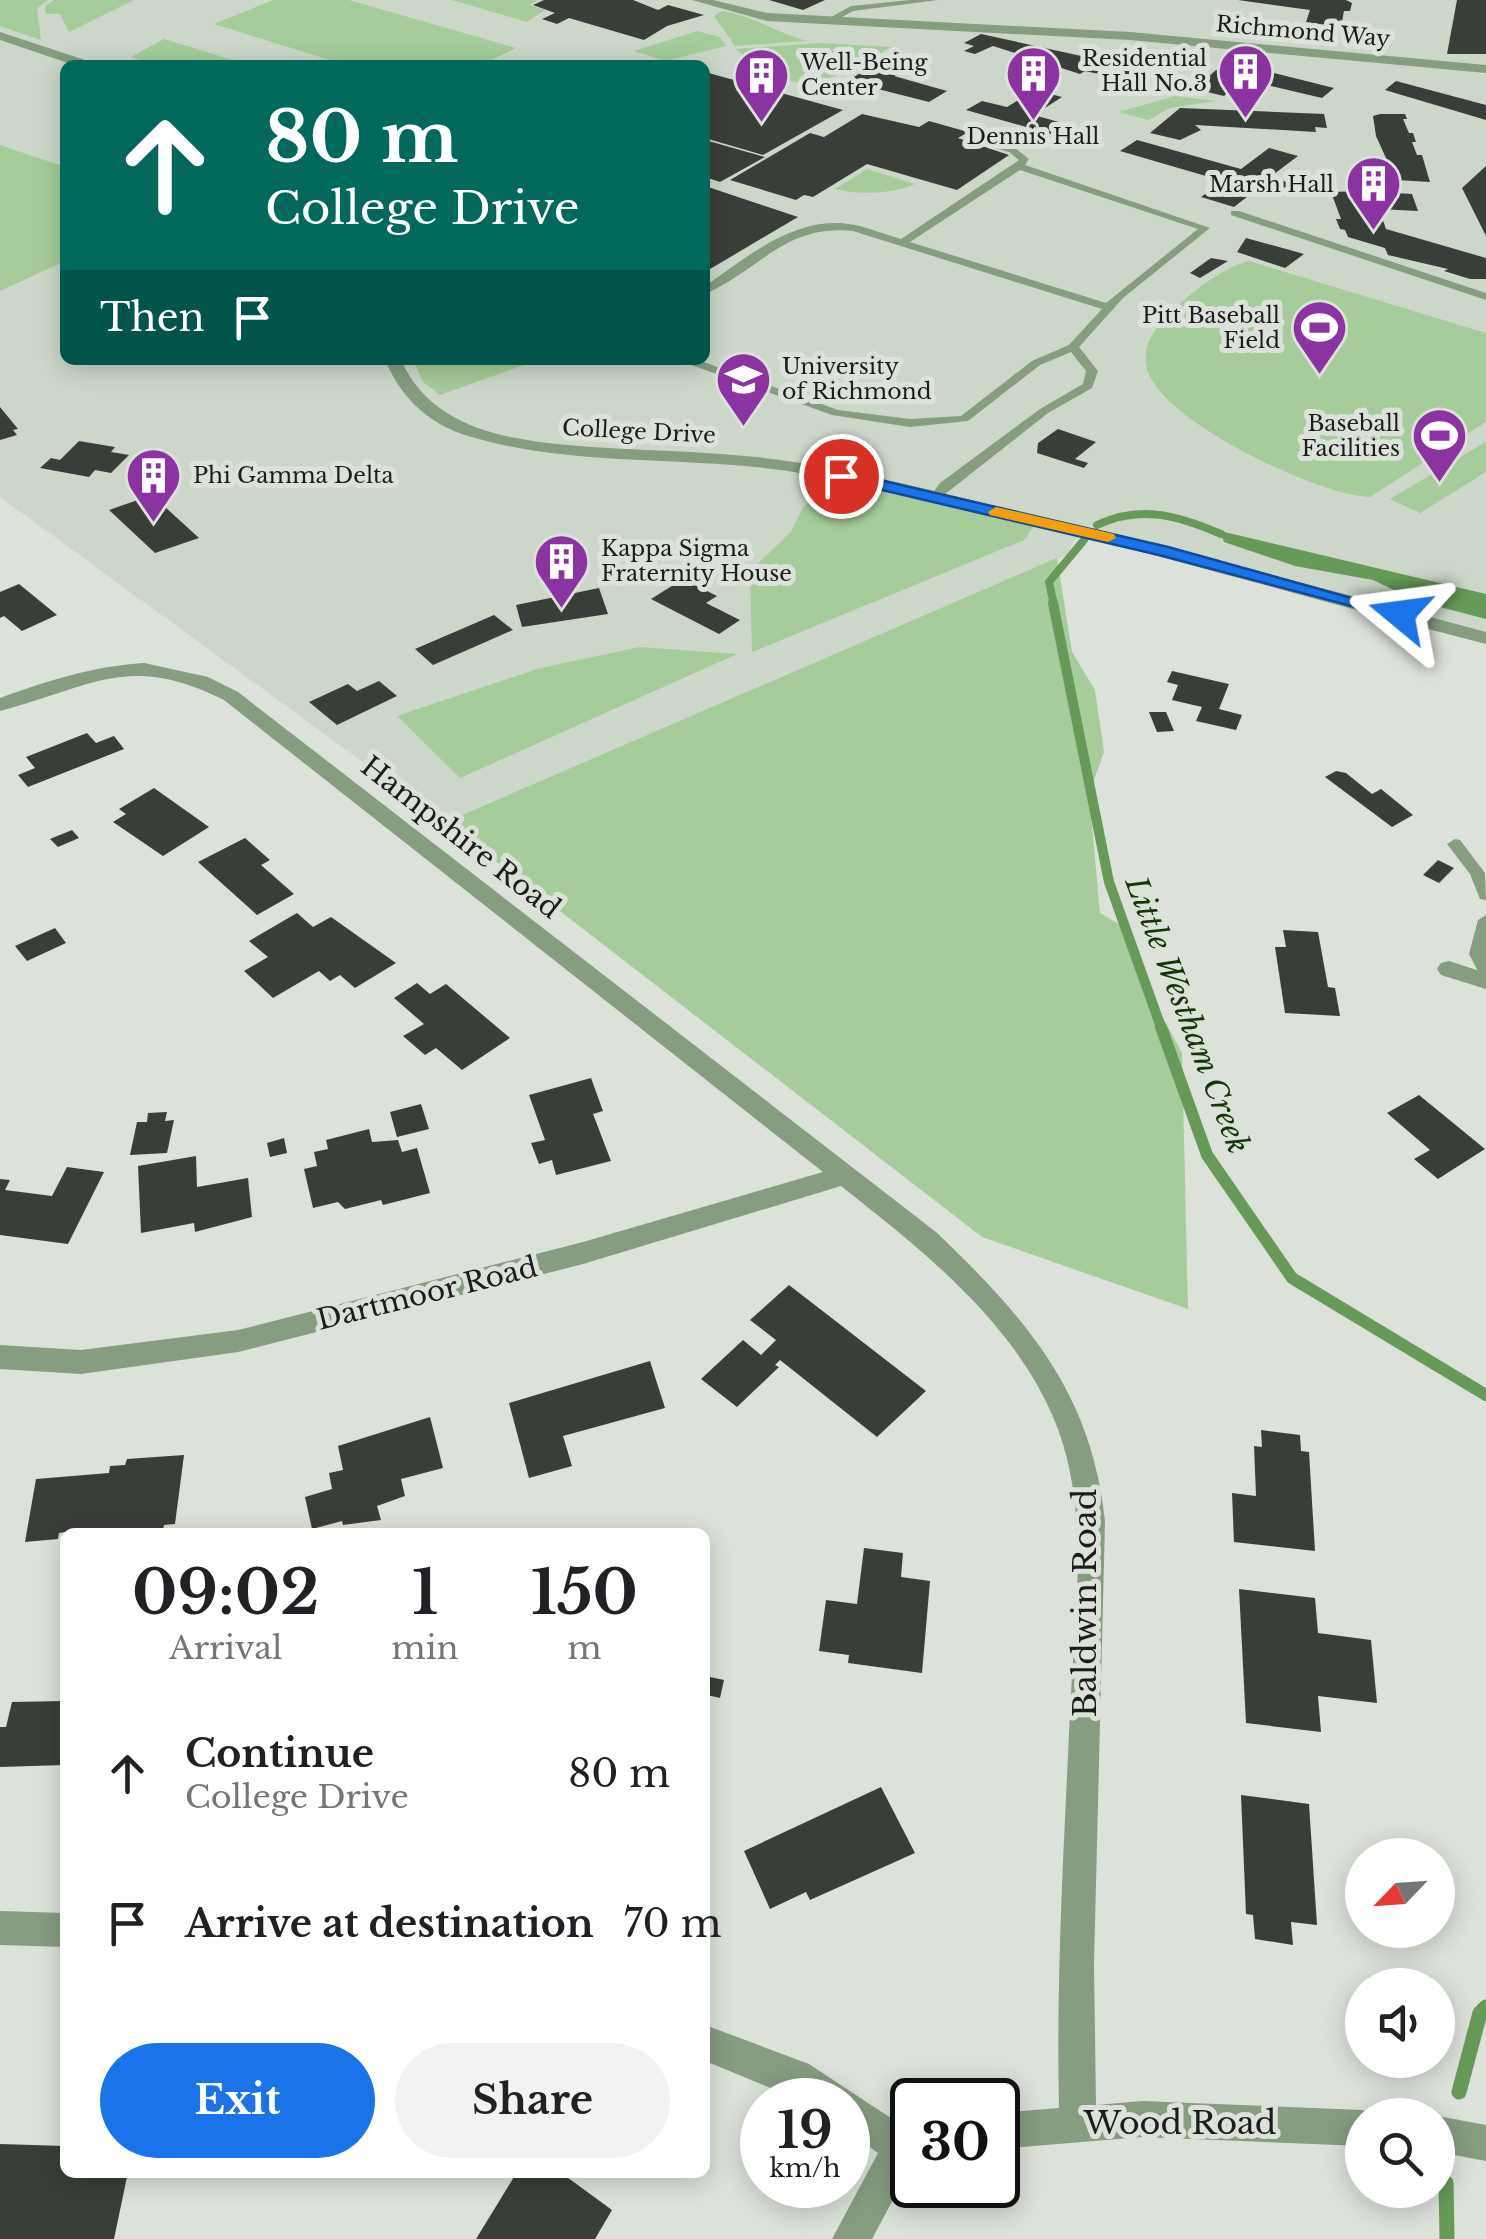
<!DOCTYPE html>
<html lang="en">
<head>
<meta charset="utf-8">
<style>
	:root { --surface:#fff; --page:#f2f2f2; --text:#202124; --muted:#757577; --accent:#1a73e8 }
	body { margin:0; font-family:"Libre Baskerville",serif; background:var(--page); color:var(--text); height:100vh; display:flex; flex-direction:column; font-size:38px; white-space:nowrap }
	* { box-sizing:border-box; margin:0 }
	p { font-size:32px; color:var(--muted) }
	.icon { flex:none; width:55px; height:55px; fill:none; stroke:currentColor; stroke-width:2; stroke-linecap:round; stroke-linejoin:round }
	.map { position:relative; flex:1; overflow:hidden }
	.panel { position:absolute; left:60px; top:1528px; width:650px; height:650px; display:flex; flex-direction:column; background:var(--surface); border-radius:15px; box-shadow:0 5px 25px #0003 }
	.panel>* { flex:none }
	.guide { position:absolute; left:60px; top:60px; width:650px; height:305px; border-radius:15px; box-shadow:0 5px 25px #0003; background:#00695c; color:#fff; overflow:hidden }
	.needle { width:65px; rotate:245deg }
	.fabs { position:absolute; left:1345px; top:1838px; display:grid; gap:20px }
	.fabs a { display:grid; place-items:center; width:110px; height:110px; border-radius:50%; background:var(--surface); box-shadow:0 5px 25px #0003; font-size:50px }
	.speed { position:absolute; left:740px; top:2078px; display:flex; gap:20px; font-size:50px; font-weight:700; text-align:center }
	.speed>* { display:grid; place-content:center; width:130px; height:130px; border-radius:50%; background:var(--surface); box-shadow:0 5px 25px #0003; line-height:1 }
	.speed small { font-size:25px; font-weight:400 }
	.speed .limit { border:5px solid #111; border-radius:15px; background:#fff; color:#111 }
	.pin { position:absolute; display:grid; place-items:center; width:85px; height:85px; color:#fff; margin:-42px; border:5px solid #fff; border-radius:50%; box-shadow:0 2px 10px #0007 }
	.me { position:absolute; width:110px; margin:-55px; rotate:286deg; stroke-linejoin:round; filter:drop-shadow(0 0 8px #0008) }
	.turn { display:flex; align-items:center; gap:35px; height:210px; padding:0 40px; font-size:45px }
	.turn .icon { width:130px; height:130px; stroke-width:2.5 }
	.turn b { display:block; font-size:70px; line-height:85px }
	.then { display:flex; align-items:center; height:95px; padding:0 40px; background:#0003; gap:20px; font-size:38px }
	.eta { display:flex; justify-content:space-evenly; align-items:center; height:170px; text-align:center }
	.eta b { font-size:60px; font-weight:800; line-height:70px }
	.primary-button { display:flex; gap:20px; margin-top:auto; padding:20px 40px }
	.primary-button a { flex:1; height:115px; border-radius:60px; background:var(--accent); color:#fff; font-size:40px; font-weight:800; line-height:115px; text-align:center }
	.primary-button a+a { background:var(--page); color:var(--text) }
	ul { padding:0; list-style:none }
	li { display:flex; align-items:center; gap:30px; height:150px; padding:0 40px }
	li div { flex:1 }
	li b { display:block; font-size:38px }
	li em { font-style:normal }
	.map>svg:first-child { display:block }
	.built { fill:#ccd7c9; fill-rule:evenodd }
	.green { fill:#a5cc9a }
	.water { fill:#679a58 }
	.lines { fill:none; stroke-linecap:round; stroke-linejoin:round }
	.stream-far3 { stroke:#679a58; stroke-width:8 }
	.stream-far2 { stroke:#679a58; stroke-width:10 }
	.stream-far1 { stroke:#679a58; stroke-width:12 }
	.stream { stroke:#679a58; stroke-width:15 }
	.building { fill:#3a3e39 }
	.service { fill:#869d80; fill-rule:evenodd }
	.minor { fill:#869d80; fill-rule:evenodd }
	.route { fill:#1a73e8; stroke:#114b97; stroke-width:2.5 }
	.slow { fill:#f59e0b }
	.labels { text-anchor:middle; stroke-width:10; stroke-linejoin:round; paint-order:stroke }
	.far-street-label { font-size:22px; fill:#1b1d1a; stroke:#dce2da }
	.far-poi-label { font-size:22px; fill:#1b1d1a; stroke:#dce2da; text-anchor:end }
	.street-label { font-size:28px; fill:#1b1d1a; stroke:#dce2da }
	.water-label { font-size:30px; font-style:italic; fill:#133606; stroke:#dce2da }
	.near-street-label { font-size:32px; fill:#1b1d1a; stroke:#dce2da }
</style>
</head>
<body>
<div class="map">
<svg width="1486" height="2239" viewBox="0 0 1486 2239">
	<rect width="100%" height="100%" fill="#dce2da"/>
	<path class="built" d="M0 0H1486V638L1089 533 1074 540 1067 555 445 822 0 497ZM65 65H705V360H65Z"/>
	<g class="green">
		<path d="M0 0H48L37 8 41 40 0 26Z"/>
		<path d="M54 0H134L69 32 60 14H46L45 6Z"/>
		<path d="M273 0H349L516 48 481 65H346L214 24Z"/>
		<path d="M452 0H538L529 5 545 10 527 22Z"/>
		<path d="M722 11C754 16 777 33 807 41L735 46 714 16Z"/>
		<path d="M697 31 719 37 726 46 665 61 634 51Z"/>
		<path d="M164 39 249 65H154L131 57Z"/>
		<path d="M819 43 891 47C829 82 798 104 736 49Z"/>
		<path d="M1175 96 1215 101 1170 108 1148 120 1119 112Z"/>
		<path d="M0 145 65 167V261L0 291Z"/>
		<path d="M867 169 915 184C895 194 856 195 835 189Z"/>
		<path d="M1249 261 1486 333V422L1370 497C1320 496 1152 418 1146 364 1143 338 1161 322 1178 306 1195 289 1227 266 1249 261Z"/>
		<path d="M413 360H538L440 395 423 382Z"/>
		<path d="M1486 442V472L1420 513 1390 499Z"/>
		<path d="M838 482 1035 525 1024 540 752 652 750 571 791 532 803 507Z"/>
		<path d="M1057 558 1072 652 1095 690 1104 752 1089 794 1100 913 1129 930 1136 968 1182 1053 1188 1309 982 1237 455 830V818Z"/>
		<path d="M640 647 737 654 460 778 397 716 541 668Z"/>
	</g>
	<path class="water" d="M1220 531 1486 594V619L1417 601 1373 580 1295 566 1224 542Z"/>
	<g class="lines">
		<g class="stream-far3">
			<path d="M1097 525C1140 504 1179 516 1221 534"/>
			<path d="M1054 605 1049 582 1084 540"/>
		</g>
		<path class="stream-far2" d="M1053 603 1109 882 1162 1030"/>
		<path class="stream-far1" d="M1161 1027 1207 1155 1292 1278 1486 1395"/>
		<g class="stream">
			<path d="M1459 2092 1480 2013 1486 2007"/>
			<path d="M1446 2183 1447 2239"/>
		</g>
	</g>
	<g class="building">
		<path d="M544 0H633L658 10 668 5 704 15 667 26 644 40 569 18 557 24 542 19 555 13 533 5Z"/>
		<path d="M769 0H825L803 10Z"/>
		<path d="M1238 0H1346L1352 3 1350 11H1344L1341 27 1306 22 1310 10Z"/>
		<path d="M1457 0H1486V54H1447Z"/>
		<path d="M981 34 1086 57 1080 60 1109 70 1112 64 1140 73 1126 80 1085 71 1080 74 993 46 975 54 964 51 974 46 964 43Z"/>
		<path d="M897 52 925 59 894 76 947 91 929 102 874 88 857 97 831 90Z"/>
		<path d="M1216 70 1270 72 1334 88 1322 98 1262 84 1238 83 1224 96 1195 89Z"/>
		<path d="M705 72 843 110 763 155 705 138Z"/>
		<path d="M1396 81 1486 105V120L1385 90Z"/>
		<path d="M1035 90 1062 97 1034 115 1097 133 1083 143 966 110 982 101 1007 107Z"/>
		<path d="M1180 108 1324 114 1327 128 1315 127 1316 132 1195 125 1201 130 1180 140 1150 133Z"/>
		<path d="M862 114 919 127 929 121 968 132 958 138 1009 155 957 190 867 164 813 197 804 195 796 200 730 180 810 133 824 137Z"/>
		<path d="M1380 114H1405L1407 119H1403L1409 133H1413L1416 142H1412L1417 155H1422L1430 182 1396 180 1376 136 1373 116Z"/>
		<path d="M705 140 765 157 720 182 705 177Z"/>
		<path d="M1137 140 1241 169 1269 148 1298 156 1270 177 1293 184 1277 196 1256 190 1234 207 1201 197 1223 181 1120 151Z"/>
		<path d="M1486 166V236L1462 188Z"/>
		<path d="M705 186 798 217 705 272Z"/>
		<path d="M1363 191 1412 194 1418 211 1379 209 1386 229 1486 258V279H1470L1444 271 1448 269 1388 255 1385 248 1348 237 1345 230 1340 229 1336 219H1341L1331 192Z"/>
		<path d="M1246 238 1304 254 1285 268 1237 252Z"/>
		<path d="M1211 258 1228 261 1200 278 1190 273Z"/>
		<path d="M0 407 18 429 13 430 17 435 0 440Z"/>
		<path d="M1058 429 1096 442 1075 459 1088 463 1084 468 1037 453 1038 443Z"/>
		<path d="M79 441 115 447 111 452 129 455 111 473 95 470 89 477 40 468 51 458 60 460Z"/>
		<path d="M152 495 199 538 155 553 109 510Z"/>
		<path d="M683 579 717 596 706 603 740 620 719 634 651 599Z"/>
		<path d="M19 584 57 615 22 631 4 616 0 618V592Z"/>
		<path d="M599 588 608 614 522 627 516 605Z"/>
		<path d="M494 615 513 630 433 665 415 649Z"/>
		<path d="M1172 671 1229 684 1219 709 1242 715 1236 730 1196 721 1202 707 1172 700 1178 685 1167 682Z"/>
		<path d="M379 681 397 696 337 725 309 702 348 684 357 691Z"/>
		<path d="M1149 712H1166L1174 731 1157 732Z"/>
		<path d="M87 733 96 743 114 736 124 749 28 787 18 775 35 768 26 757Z"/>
		<path d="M1336 771 1346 773 1372 794 1381 789 1413 815 1392 827 1325 777Z"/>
		<path d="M154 788 209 827 163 856 113 822 126 814 119 809Z"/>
		<path d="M72 830 79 838 58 847 50 839Z"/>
		<path d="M245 838 270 860 261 865 294 894 257 915 198 862Z"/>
		<path d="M1438 860 1454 868 1439 883 1423 875Z"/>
		<path d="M297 913 313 927 331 917 396 963 355 988 340 975 330 981 319 971 273 998 244 971 268 957 249 941Z"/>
		<path d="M55 928 66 943 27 961 15 946Z"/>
		<path d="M1283 930 1318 932 1328 987 1335 988 1340 1016 1285 1013 1275 947H1286Z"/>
		<path d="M417 983 430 994 446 984 510 1038 462 1070 436 1048 425 1055 403 1036 424 1024 394 998Z"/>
		<path d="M591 1078 603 1111 593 1114 611 1161 556 1175 552 1160 539 1164 531 1143 545 1140 529 1095Z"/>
		<path d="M1419 1095 1485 1149 1438 1179 1414 1159 1430 1150 1387 1113Z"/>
		<path d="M421 1104 429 1129 397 1137 390 1112Z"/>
		<path d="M167 1112 165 1121 174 1120 167 1153 130 1155 137 1122H147L148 1113Z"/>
		<path d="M369 1129 372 1142 398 1140 402 1152 417 1148 430 1193 383 1205 381 1200 345 1209 338 1202 313 1208 304 1169 317 1166 314 1152 328 1149 326 1140Z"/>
		<path d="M284 1138 287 1153 270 1157 267 1143Z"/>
		<path d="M196 1156 197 1187 248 1178 252 1217 195 1232 194 1223 141 1233 138 1166Z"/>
		<path d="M67 1167 104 1172 68 1244 0 1235V1179L10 1180 5 1190 52 1196Z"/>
		<path d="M789 1285 926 1391 877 1437 780 1360 775 1365 779 1367 737 1407 701 1379 743 1340 761 1355 776 1340 750 1320Z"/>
		<path d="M650 1361 665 1408 563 1436 572 1466 529 1478 509 1403Z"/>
		<path d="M430 1417 443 1468 401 1479 405 1496 377 1506 381 1520 343 1525 342 1521 312 1529 305 1497 332 1489 329 1473 343 1470 338 1446Z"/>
		<path d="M1261 1430 1300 1435 1301 1451 1309 1452 1315 1551 1234 1542 1232 1493 1256 1496 1254 1446 1262 1447Z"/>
		<path d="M184 1455 175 1524 164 1525 163 1530 65 1532 59 1533 58 1539 25 1542 36 1479 109 1473 110 1466 125 1465 127 1459Z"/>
		<path d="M864 1548 903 1553 901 1577 930 1581 922 1673 848 1663 849 1655 819 1651 826 1600 857 1604Z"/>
		<path d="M1239 1589 1315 1598 1318 1633 1371 1640 1377 1703 1318 1696 1321 1732 1246 1723Z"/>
		<path d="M710 1677 724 1680 720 1698 707 1695Z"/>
		<path d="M65 1701V1765L0 1767V1727H6L12 1702Z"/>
		<path d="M881 1787 915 1853 810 1900 806 1892 770 1909 744 1851Z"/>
		<path d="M1241 1795 1309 1804 1317 1925 1291 1922 1293 1945 1255 1939 1253 1915 1246 1914Z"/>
		<path d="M0 2144 65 2146V2172H128L114 2239H0Z"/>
		<path d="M517 2172H560L612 2210 595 2239H476Z"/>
	</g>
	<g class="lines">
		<g class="service">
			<path d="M911 0H938L853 11 833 22 826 20 851 6Z"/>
			<path d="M980 138 1015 148 1029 159 1025 165 1210 228 1123 298 1079 347 1098 371 1092 388 1048 413 935 502 929 498 940 483 1040 409 1083 384 1086 371 1071 352 1040 365 968 421 910 427 832 415 683 362 681 360H698L838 410 910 419 961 416 1032 361 1069 345 1102 309 853 231C785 224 760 270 705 294V286C749 256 797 213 855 225 870 228 886 235 901 239L1019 160 1009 152 977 143V139ZM1020 170 1198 229 1106 303 910 242Z"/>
			<path d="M1231 211H1239L1486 293V300L1231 215Z"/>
			<path d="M1455 839 1460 840 1485 873 1486 900 1480 899 1470 874 1447 844Z"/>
			<path d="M1486 915V977L1480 975 1469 954 1478 920Z"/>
		</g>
		<g class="minor">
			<path d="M692 0H713L767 13 1130 32 1486 65V73L1130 40 767 21Z"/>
			<path d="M0 32 91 62 93 65H74L0 40Z"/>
			<path d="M385 360H401C431 426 501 439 567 445 645 452 723 450 801 463 871 474 940 493 1008 509 1168 547 1327 589 1486 632V644C1261 587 1038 517 810 475 696 453 577 470 465 435 426 422 401 397 385 360Z"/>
			<path d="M144 663 208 677 238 692 936 1232C1027 1319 1092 1393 1105 1522L1094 1964 1096 2105 1142 2101 1362 2110 1375 2115H1362V2146L1142 2137 998 2149V2113L1059 2108C1056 1976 1064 1844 1070 1713 1074 1618 1092 1510 1054 1419 1013 1321 922 1250 841 1186L583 1264 238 1352 81 1374 0 1369V1345L81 1350 238 1330 583 1242 823 1172 224 700C128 652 92 687 0 711V698C47 681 93 666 144 663Z"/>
			<path d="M1449 961 1486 973V989L1441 975 1437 969 1441 963Z"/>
			<path d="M0 1911 65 1913V1947L0 1945Z"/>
			<path d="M705 2025 809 2064 906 2128H912V2164L872 2239H832L878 2153 848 2131V2100H800L705 2061Z"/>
			<path d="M1438 2116 1486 2125V2161L1438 2152Z"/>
		</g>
	</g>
	<path class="route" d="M841 471 1168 547 1409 614 1400 619 1159 555 835 479V473Z"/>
	<path class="slow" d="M996 507 1114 534 1116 538 1108 542 990 515 988 512Z"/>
	<defs>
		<symbol id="building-pin" viewBox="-11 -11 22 30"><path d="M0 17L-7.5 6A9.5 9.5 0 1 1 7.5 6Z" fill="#8b33a0" stroke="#dce2da"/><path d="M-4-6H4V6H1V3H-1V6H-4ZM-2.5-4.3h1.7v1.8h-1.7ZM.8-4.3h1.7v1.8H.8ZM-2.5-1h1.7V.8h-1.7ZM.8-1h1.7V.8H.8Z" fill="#fff"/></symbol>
		<symbol id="stadium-pin" viewBox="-11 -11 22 30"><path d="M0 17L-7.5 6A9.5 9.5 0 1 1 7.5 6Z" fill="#8b33a0" stroke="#dce2da"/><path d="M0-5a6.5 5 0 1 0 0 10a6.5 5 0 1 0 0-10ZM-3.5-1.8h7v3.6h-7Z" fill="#fff"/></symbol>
		<symbol id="university-pin" viewBox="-11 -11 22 30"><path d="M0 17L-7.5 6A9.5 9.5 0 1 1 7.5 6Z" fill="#8b33a0" stroke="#dce2da"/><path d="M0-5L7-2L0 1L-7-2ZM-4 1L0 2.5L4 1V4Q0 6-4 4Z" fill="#fff"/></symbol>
	</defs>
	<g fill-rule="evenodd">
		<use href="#building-pin" x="1214" y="40" width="63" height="86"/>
		<use href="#building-pin" x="1002" y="42" width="63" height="86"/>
		<use href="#building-pin" x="730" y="44" width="63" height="86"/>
		<use href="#building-pin" x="1342" y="152" width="63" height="86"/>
		<use href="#stadium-pin" x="1288" y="296" width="63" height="86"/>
		<use href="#university-pin" x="712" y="348" width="63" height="86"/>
		<use href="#stadium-pin" x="1408" y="404" width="63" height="86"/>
		<use href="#building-pin" x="122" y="444" width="63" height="86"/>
		<use href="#building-pin" x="530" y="530" width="63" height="86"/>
	</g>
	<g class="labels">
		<g class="far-street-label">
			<text transform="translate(1303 31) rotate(5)" y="8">Richmond Way</text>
			<text transform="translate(639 431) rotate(3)" y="8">College Drive</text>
		</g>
		<g class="far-poi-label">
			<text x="1207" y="66">Residential<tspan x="1207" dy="25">Hall No.3</tspan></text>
			<text x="801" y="70" text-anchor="start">Well-Being<tspan x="801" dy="25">Center</tspan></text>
			<text x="1033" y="144" text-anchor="middle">Dennis Hall</text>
			<text x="1334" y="192">Marsh Hall</text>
			<text x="1280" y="323">Pitt Baseball<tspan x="1280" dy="25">Field</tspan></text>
			<text x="782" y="374" text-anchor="start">University<tspan x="782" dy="25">of Richmond</tspan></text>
			<text x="1400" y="431">Baseball<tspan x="1400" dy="25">Facilities</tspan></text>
			<text x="193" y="483" text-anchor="start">Phi Gamma Delta</text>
			<text x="601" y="556" text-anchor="start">Kappa Sigma<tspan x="601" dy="25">Fraternity House</tspan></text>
		</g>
		<g class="street-label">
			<text transform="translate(461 837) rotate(38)" y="10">Hampshire Road</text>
			<text transform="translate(427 1293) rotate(-14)" y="10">Dartmoor Road</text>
		</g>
		<g class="water-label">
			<text transform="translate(1187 1015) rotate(69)" y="10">Little Westham Creek</text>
		</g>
		<g class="near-street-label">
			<text transform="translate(1085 1603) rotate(-90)" y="11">Baldwin Road</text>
			<text x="1180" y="2134">Wood Road</text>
		</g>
	</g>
</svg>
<div class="fabs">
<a><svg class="needle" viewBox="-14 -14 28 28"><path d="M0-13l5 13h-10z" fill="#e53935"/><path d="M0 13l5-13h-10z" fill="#757577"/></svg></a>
<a><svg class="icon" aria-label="sound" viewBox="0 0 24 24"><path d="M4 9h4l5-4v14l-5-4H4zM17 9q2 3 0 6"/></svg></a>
<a><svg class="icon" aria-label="search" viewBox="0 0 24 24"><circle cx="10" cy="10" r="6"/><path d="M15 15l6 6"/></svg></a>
</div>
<div class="speed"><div>19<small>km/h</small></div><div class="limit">30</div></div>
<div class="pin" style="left:841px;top:476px;background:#d93025"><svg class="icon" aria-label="arrive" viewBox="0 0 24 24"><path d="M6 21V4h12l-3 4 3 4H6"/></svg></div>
<svg class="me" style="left:1400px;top:614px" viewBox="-20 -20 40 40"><path d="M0-17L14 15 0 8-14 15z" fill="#1a73e8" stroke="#fff" stroke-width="4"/></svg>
<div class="guide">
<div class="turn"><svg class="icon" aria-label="ahead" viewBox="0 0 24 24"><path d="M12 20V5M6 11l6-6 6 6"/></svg><div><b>80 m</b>College Drive</div></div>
<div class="then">Then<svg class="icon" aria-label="arrive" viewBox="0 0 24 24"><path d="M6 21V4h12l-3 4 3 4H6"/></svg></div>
</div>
<section class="panel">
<div class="eta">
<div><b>09:02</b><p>Arrival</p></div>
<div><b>1</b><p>min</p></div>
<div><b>150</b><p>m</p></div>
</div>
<ul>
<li><svg class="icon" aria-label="ahead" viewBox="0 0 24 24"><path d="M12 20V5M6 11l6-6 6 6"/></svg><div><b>Continue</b><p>College Drive</p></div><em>80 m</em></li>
<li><svg class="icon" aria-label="arrive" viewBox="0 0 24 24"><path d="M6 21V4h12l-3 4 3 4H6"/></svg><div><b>Arrive at destination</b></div><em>70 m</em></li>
</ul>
<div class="primary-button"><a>Exit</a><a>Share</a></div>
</section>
</div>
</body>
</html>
